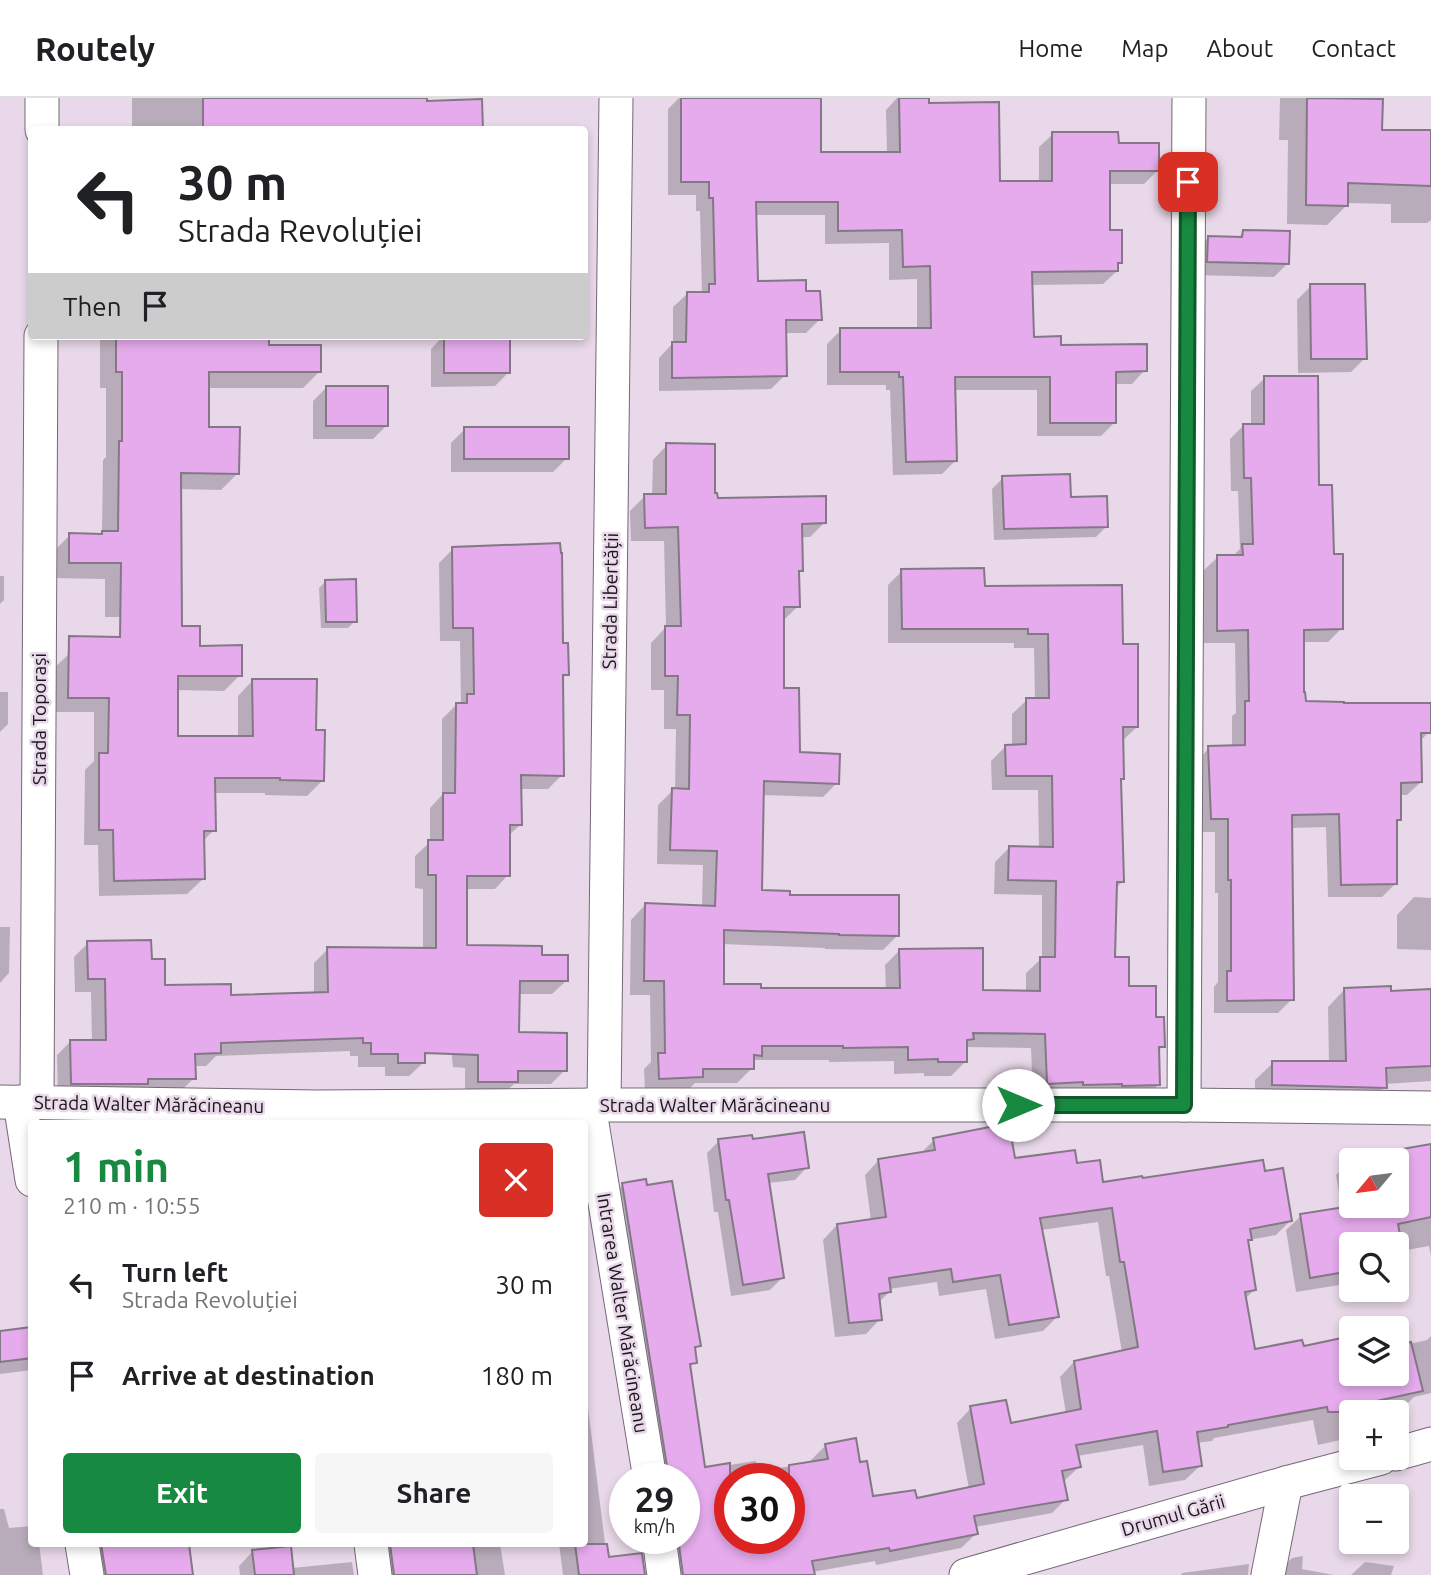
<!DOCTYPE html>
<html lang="en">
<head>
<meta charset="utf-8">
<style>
	:root { --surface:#fff; --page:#f6f6f6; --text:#202124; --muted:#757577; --line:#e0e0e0; --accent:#188941 }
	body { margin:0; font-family:Ubuntu,sans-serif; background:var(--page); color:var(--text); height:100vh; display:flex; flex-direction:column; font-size:26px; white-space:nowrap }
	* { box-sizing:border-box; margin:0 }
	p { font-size:23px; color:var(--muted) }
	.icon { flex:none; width:38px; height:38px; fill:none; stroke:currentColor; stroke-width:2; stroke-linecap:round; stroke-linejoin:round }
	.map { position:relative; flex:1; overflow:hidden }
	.drawer { position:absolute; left:28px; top:1022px; width:560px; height:427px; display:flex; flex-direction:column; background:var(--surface); border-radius:7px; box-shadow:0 4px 10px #0003 }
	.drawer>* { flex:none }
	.banner { position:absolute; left:28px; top:28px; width:560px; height:214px; border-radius:7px; box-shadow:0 4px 10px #0003; background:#fff; color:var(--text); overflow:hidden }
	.needle { width:46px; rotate:241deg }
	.buttons { position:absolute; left:1339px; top:1050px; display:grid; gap:14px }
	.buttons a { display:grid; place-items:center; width:70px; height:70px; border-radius:7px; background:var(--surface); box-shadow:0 4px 10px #0003; font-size:35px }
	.speed { position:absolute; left:609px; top:1365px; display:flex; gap:14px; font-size:35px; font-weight:700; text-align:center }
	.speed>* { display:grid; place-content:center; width:91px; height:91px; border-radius:50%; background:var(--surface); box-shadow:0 4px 10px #0003; line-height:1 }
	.speed small { font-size:18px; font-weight:400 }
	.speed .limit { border:10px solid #d22; background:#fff; color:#111 }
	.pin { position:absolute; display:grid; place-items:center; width:60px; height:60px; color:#fff; margin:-30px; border-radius:14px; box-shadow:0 4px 10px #0006 }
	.me { position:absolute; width:77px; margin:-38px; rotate:90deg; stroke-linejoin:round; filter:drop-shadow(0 0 5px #0008) }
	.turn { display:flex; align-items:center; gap:24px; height:147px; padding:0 35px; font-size:32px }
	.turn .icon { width:91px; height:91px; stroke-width:2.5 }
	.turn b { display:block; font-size:49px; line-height:60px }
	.then { display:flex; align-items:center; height:66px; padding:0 35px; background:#0003; gap:14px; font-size:26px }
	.round { display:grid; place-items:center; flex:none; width:74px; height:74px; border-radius:7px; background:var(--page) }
	.overview { display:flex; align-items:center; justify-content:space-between; height:119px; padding:0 35px }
	h1 { font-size:42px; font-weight:700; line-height:52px; color:var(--accent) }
	.primary-button { display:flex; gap:14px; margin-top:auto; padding:14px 35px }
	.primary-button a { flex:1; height:80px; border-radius:7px; background:var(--accent); color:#fff; font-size:28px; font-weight:700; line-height:80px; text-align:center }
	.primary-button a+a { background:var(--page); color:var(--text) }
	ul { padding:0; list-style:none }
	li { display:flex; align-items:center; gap:21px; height:91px; padding:0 35px }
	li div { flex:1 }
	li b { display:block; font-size:26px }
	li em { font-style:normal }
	header { display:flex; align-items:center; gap:42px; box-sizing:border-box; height:98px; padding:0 35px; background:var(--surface); border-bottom:2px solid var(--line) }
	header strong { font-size:33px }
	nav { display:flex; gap:38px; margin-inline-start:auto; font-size:24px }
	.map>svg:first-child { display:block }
	.shadow { fill:#0003; fill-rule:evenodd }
	.building { fill:#e5abec; stroke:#847786; stroke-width:2 }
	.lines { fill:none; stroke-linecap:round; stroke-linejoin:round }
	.minor-casing { stroke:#756877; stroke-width:35 }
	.minor { stroke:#fff; stroke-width:33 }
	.route-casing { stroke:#10592a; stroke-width:18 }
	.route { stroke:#188941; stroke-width:12 }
	.labels { text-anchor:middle; stroke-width:5; stroke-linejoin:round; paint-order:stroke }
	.street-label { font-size:19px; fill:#1b161b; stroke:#e8d8e9 }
</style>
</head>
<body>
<header>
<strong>Routely</strong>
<nav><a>Home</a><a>Map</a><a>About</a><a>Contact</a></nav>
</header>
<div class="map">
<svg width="1431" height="1477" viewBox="0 0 1431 1477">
	<rect width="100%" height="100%" fill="#e8d8e9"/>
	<g class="shadow">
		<path d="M132 0H425V5L481 32H132Z"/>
		<path d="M679 0H725L820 56 887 55 886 12 897 0H927V6L998 84 1039 85V49L1053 36 1117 46 1158 72 1144 86H1109L1108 134 1120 164 1116 167 1117 173 1103 186 1031 187 1032 240 1145 272 1132 286H1114L1115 324 1101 338H1037V292H953L956 362 942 376 893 377 890 292H886V287H827V246L841 232H917V181L889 182V145L825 146V117H755L756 185 805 195 820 221 806 235H784L785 277 771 291 659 293V260L673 245V209L687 196H702L700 113H696V97H668V11Z"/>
		<path d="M1280 0H1371L1380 34H1431V122L1427 125H1391V106L1346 105V108L1327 127 1287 126 1288 42H1279Z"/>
		<path d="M1244 134 1288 165 1274 179 1194 177V154L1208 140 1237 141Z"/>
		<path d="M1311 188 1365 260 1351 274 1298 275 1297 202Z"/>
		<path d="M100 238H267L268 248 320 273 303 290H207V330L238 375 221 392 179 391 164 519H105V481L53 480V454L70 437H100L102 435 103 362 106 359V290H100Z"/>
		<path d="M443 238H508L509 274 495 288 431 289V251Z"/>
		<path d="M1265 280 1317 389 1333 458 1342 530 1328 544H1302L1304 605 1429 634 1419 644 1421 684 1407 697H1400V722L1395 726 1396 785 1382 799H1328L1326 729 1290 730 1292 901 1278 915H1214V889L1218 884V795H1215V734H1199L1196 664 1209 650 1232 649V618L1236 615 1235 545H1204V472L1218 459H1232L1240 451 1238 393H1231L1230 341 1244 327H1251V293Z"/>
		<path d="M327 289 386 328 373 341H313V303Z"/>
		<path d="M465 331 567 360 553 374H451V345Z"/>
		<path d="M667 347 713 397 716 402 825 424 810 439H801V473L798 476V508L784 522 782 591 798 656 837 685 823 699 762 697 761 793 788 799 898 837 883 852 825 851V850L722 846V888L760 892H886L885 867 900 852 982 894H1026V875L1042 860V797L994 796 995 764 1009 750H1039L1038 692H992L991 663 1006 648H1012V616L1027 602H1035L1034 550H1014V545H888V487L902 473 983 490 1121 548 1137 629 1121 644 1120 682 1122 784 1115 791 1114 861 1127 890 1154 921 1163 948 1157 954 1158 987 1144 1001 1033 1000 1031 950 965 949 966 963 951 978H924V975L894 976V963L829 964V962H755L752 965V970L737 985H695L687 993 645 995 644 971 651 964 650 897H630L631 822 645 807 702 809 703 767 657 766 658 707 673 692H675L676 631H664V592H651V545L666 529 664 443H631L630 413 645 398H652L653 362Z"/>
		<path d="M1003 380 1069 400 1107 428 1096 439 994 442 992 391Z"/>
		<path d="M453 451 561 547 567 576 561 582 562 677 548 691H520V727L508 738V777L495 791H465L466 849 540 859 566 883 552 896H518L517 936 565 972 551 986H514L502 997H465V970L453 969 448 923 421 925 423 965 409 978H385V969H358V958H350V953L216 958 206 968H194V980L180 994 58 999 57 957 71 943 92 944 91 894H75L74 859 88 845 150 863 163 889 229 899 314 896V865L328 851 423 852V791L415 790V758L430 744V710L442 697V621L456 607 461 605 460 543H440L439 465Z"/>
		<path d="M0 478H4V502L0 506Z"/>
		<path d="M326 483 355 523 348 530H321L319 490Z"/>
		<path d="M198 549 240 577 224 593 176 592 177 640H238V598L253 582 315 633 323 682 307 698 265 697V695H214V732L202 744 203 781 187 796 99 798 98 747H84L85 672 94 663V614H54V570L70 555Z"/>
		<path d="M0 594H8V626L0 634Z"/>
		<path d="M1414 799 1431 800V852L1397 851V817Z"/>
		<path d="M0 829H10L9 875 0 885Z"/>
		<path d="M1345 891 1390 895 1431 893V983L1385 986V989L1368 1007 1255 1004V982L1273 965H1329L1328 909Z"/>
		<path d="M934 1042 1014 1062 1076 1067 1102 1087 1141 1082 1263 1075 1290 1123 1276 1137 1249 1142 1246 1145 1255 1191 1245 1201 1254 1253 1302 1251 1351 1240V1276H1396V1249L1427 1242 1431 1238V1295L1414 1299 1406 1307 1373 1314H1351V1334L1345 1341 1318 1347 1313 1322 1214 1340 1212 1343 1196 1345 1200 1368 1185 1382 1149 1388 1143 1347 1077 1358 1079 1369 1063 1384 1066 1401 1052 1415 975 1429 976 1436 961 1450 876 1467 875 1463 812 1474 813 1477H667L657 1440H684V1381H653L608 1101 623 1087 699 1248 693 1253 695 1264 689 1270 703 1371 756 1363 758 1373 812 1365 811 1362 826 1347 858 1366 872 1400 915 1402 969 1391 957 1325 971 1310 1009 1327 1066 1316 1060 1279 1074 1264 1122 1254 1109 1178H1106L1098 1124 1041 1132 1058 1218 1043 1233 995 1241 986 1191 939 1198 937 1184 889 1191V1194L878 1205 880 1221 866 1236 835 1239 823 1142 837 1127 871 1123 865 1077 879 1062 919 1057ZM730 1381H789V1440H730Z"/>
		<path d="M719 1043H752L807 1069 795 1082 768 1085 782 1180 770 1192 731 1198 718 1114H714L707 1055Z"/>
		<path d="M1431 1048V1158L1429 1148 1396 1154V1146H1351V1180L1346 1186 1296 1194 1286 1132 1301 1118 1342 1111 1336 1077 1351 1062ZM1351 1062H1396V1108H1351Z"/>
		<path d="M32 1231V1272L0 1276V1235Z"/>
		<path d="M584 1278 607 1461 643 1477H563L559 1446H584Z"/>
		<path d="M0 1411H4L9 1430 32 1428V1446H39L43 1477H0Z"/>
		<path d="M80 1446H197L188 1447 191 1477H91Z"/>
		<path d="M368 1446H500L505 1477H379Z"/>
		<path d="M253 1453 292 1470 352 1464 354 1477H240L239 1468Z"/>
		<path d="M1303 1458 1302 1471 1334 1477H1277L1278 1474 1292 1460Z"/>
		<path d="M1365 1464 1394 1468 1391 1477H1351Z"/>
		<path d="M1249 1466 1248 1477H1181L1182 1475Z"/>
	</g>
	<g class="building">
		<path d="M203 0H427V3L482 1 483 32H203Z"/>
		<path d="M681 0H821V54H900L899 0H929V5L999 4 1000 83H1052V34H1118L1119 45H1159V73H1110V132H1122V165H1118V173L1032 174 1034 239 1061 238V247L1147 246V273L1116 274V325H1050V279H955L957 363 906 364 903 279H899V274H840V230H931L930 168 903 169 902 132 838 133V104H756L758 183 806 182V193H820L822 222H786L787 278 672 280V244H686L687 194H709V186H715L713 100H709V84H681Z"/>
		<path d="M1307 0 1383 1 1382 32H1431V88L1348 85V108L1306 107Z"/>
		<path d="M1243 132 1290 133 1289 166 1207 164 1208 138 1242 139Z"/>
		<path d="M1310 186H1365L1367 261H1311Z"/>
		<path d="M116 238H269V247H321V274H209V329H240L239 376 181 375 182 528H200V548L242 547V578H178V638H253L252 581H317L316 632H325L324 683 280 682V680H215L216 733H204L205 781 114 783 113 732H99V655H108L109 600H68L69 538 120 539 121 465H69V435L102 436V433H118L119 343H122V274H116Z"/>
		<rect x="444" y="238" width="66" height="37"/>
		<path d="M1264 278H1318L1319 387H1332L1334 456H1343V531L1304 532V594H1305L1306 603 1344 604V605H1431V635H1421L1422 684 1401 685V722H1397V786L1341 787 1339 716 1292 717 1294 902 1227 903V873H1231V782H1228V721H1211L1208 648 1245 647V603H1249L1248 532 1217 533V457H1243L1242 446H1253L1251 380H1244L1243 326H1264Z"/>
		<rect x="326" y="288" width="62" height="40"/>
		<rect x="464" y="329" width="105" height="32"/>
		<path d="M666 345 715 346V395H717L718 400 826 398V425L802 426 803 473H799L800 509H784V590H799L800 654 840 656 839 686 764 683 762 792 790 793V797H899V838L839 837V836L724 832V886H761V890H900L899 851 983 850V892L1040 893V859H1055L1056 783 1008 782 1009 748 1053 749 1052 678H1006L1005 647 1026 646V600H1049L1048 536H1028V531H902L901 471 984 470 985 488 1122 487 1123 546H1138V629H1123L1124 681H1121L1124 784H1117L1115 859H1129V888H1156V919H1164L1165 949H1159L1160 987 1122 988V986L1083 987V984L1047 986 1045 936 973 935 974 941 967 942V964H938V961L908 962V949L843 950V948H762V958L754 957V971H703V979L659 981 658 955H665L664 883H644L645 805 715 808 717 753 670 752 672 690 689 691 690 617H677L678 578H665V528H681L678 429 645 430 644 396H666Z"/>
		<path d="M1070 376 1071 399 1107 398 1108 429 1004 431 1002 378Z"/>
		<path d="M560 445 561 455H562L563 545H568L569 577H563L564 678 521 677 522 727H510V778H467V847L542 848V857H568V883H520L519 934 567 935V973H518V984H478V957L425 955V965H398V956H371V945H363V940L221 945V955L195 956 196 981H148V986H71L70 942H106L105 881H88L87 843 151 842 152 861H165V887L231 886V897L328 894 327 849 436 850V777H428V742H443V695H455L456 605H467V596H474L473 530H453L452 449Z"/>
		<path d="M356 481 357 524H326L325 482Z"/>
		<path d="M1391 888V893L1431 891V968L1386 970 1387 990 1272 987V963H1346L1344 890Z"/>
		<path d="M1005 1026H1009L1015 1060 1075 1052 1077 1065 1100 1062 1103 1084 1142 1078 1143 1080 1263 1062 1265 1073 1283 1070 1292 1123 1250 1131 1252 1142H1248L1256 1192 1245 1194 1255 1251 1302 1242 1304 1248 1351 1238V1276H1396V1247L1411 1244 1423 1293 1367 1305 1369 1314H1328L1327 1309 1228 1327V1329L1197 1334 1202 1368 1163 1374 1157 1333 1076 1347 1081 1369 1062 1373 1068 1402 974 1418 978 1436 890 1453 889 1450 812 1463 815 1477H683L678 1440H684V1381H669L622 1085 646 1081 647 1087 672 1083 701 1248 695 1249 697 1265 690 1266 705 1369 730 1365V1440H789V1367L828 1361 825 1346 856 1340 860 1364 867 1363 873 1398 915 1392 917 1400 984 1386 970 1308 1006 1302 1011 1325 1081 1311 1074 1263 1138 1249 1124 1164H1120L1112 1110 1040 1120 1059 1219 1009 1227 1000 1177 953 1184 951 1171 889 1180 891 1194 879 1196 882 1222 849 1225 837 1126 886 1119 878 1061 935 1052 933 1040Z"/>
		<path d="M804 1034 809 1070 768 1076 784 1180 743 1187 729 1102H726L718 1041 752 1037 753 1041Z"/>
		<path d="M1431 1046V1119L1398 1126 1401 1142 1375 1146H1351V1173L1310 1180 1300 1116 1351 1108H1396V1062H1351V1067L1350 1060Z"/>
		<path d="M32 1229V1260L0 1264V1233Z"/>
		<path d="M101 1446H189L193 1477H106Z"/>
		<path d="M390 1446H473L477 1477H394Z"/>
		<path d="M575 1446H607L609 1459 642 1455 645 1477H579Z"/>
		<path d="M291 1448 294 1477H255L252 1452Z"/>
	</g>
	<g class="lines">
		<defs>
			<g id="minor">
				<path d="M42 32V0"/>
				<path d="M0 1004 316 1009 604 1007H1184L1431 1010"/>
				<path d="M20 1004 32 1082"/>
				<path d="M37 1004 41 238"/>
				<path d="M589 1007 650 1381"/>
				<path d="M604 1007 616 0"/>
				<path d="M1184 1007 1189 0"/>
				<path d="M1396 1356 1431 1346"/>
				<path d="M659 1440 664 1477"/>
				<path d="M82 1446 87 1477"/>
				<path d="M371 1446 375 1477"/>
				<path d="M966 1477 1286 1385 1381 1360"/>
				<path d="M1268 1477 1286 1385"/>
			</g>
		</defs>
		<use href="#minor" class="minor-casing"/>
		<use href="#minor" class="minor"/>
	</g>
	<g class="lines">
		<defs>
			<path id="route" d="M1018 1007H1184L1188 84"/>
		</defs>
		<use href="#route" class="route-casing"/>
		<use href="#route" class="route"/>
	</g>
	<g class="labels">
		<g class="street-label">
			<text transform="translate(610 503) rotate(-89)" y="7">Strada Libertății</text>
			<text transform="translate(39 621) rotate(-90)" y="7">Strada Toporași</text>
			<text transform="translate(149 1006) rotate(1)" y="7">Strada Walter Mărăcineanu</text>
			<text x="715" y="1014">Strada Walter Mărăcineanu</text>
			<text transform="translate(623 1215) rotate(81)" y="7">Intrarea Walter Mărăcineanu</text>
			<text transform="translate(1173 1417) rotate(-16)" y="7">Drumul Gării</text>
		</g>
	</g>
</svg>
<div class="buttons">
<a><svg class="needle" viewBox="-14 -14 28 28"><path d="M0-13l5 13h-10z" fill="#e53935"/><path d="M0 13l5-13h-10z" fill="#757577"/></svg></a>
<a><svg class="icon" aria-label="search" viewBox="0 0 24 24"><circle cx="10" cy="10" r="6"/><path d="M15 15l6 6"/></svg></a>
<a><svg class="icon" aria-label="layers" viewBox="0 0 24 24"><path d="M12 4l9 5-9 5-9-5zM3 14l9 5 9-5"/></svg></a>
<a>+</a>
<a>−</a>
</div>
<div class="speed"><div>29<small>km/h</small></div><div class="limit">30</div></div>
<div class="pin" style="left:1188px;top:84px;background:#d93025"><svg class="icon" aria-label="arrive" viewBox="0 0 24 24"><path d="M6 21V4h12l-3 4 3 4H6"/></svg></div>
<svg class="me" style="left:1018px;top:1007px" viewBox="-20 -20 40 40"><circle r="19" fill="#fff"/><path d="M0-13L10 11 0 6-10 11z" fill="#188941"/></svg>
<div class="banner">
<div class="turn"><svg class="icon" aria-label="left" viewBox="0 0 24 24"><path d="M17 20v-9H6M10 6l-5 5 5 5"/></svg><div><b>30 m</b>Strada Revoluției</div></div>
<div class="then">Then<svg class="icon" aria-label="arrive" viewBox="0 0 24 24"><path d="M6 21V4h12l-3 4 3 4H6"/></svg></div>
</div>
<section class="drawer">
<div class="overview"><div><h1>1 min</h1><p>210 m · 10:55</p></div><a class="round" style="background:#d93025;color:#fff"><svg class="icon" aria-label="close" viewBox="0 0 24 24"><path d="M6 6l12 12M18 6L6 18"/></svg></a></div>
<ul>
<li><svg class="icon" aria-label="left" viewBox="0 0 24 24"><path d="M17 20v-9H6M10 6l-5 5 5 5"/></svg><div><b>Turn left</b><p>Strada Revoluției</p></div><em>30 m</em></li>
<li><svg class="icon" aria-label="arrive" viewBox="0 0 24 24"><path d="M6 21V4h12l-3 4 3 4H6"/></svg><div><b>Arrive at destination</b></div><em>180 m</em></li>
</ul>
<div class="primary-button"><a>Exit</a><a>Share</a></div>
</section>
</div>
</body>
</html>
